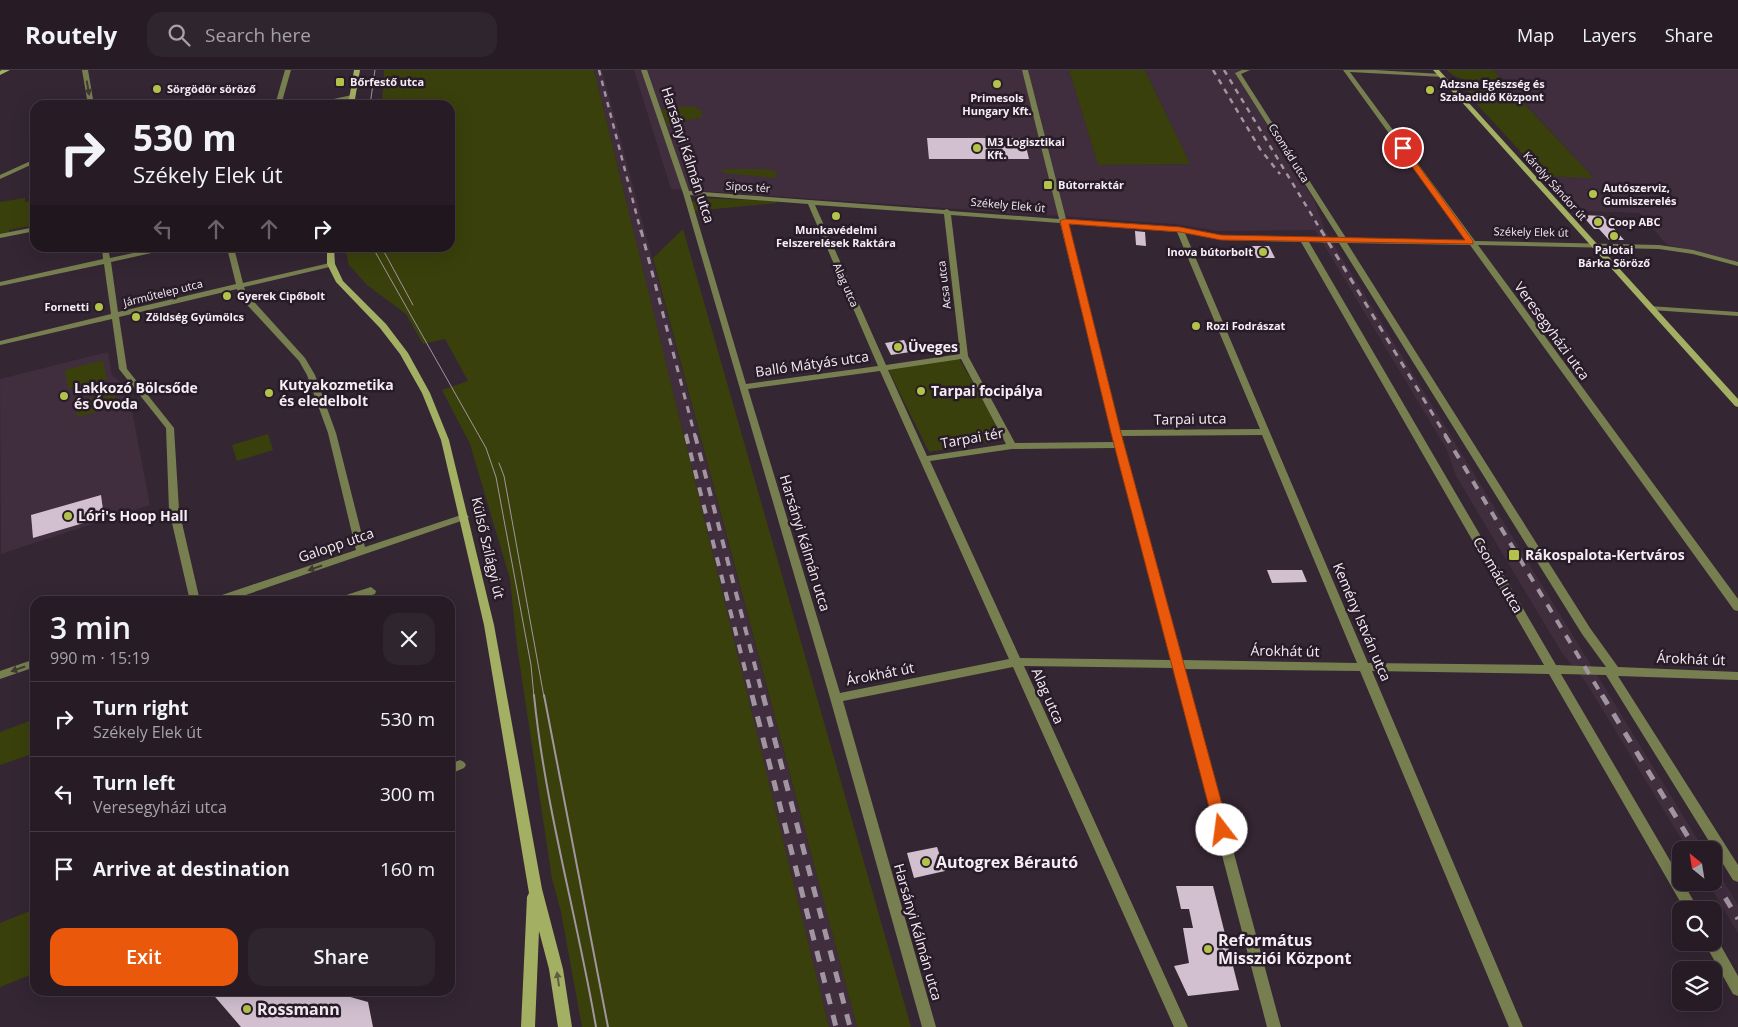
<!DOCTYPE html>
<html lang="en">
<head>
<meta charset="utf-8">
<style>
	:root { --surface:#271c26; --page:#2f252e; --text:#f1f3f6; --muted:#a4a1a7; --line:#433a43; --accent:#ea580c }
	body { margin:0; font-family:"Open Sans",sans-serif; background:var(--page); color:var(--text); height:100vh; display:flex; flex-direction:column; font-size:19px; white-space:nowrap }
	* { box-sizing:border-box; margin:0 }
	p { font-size:16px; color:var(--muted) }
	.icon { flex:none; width:28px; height:28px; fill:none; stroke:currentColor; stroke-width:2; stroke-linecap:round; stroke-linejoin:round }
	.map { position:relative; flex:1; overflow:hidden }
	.sheet { position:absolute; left:30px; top:526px; width:425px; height:400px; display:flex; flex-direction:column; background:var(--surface); border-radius:15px; box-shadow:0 5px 20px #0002,0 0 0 1px var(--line) }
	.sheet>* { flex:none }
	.guide { position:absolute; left:30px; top:30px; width:425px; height:152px; border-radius:15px; box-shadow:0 5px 20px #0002,0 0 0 1px var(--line); background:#271c26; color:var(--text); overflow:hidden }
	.needle { width:32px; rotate:330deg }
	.controls { position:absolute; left:1672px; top:771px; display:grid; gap:10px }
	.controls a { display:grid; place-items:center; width:50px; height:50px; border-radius:10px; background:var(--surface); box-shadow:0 5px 20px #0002,0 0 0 1px var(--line); font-size:25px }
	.pin { position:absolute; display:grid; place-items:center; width:42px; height:42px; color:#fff; margin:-21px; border:2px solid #fff; border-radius:50%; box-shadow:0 1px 5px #0007 }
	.me { position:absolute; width:55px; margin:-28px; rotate:345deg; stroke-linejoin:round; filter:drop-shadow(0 0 4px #0008) }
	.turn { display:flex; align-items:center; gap:18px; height:105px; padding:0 20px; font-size:22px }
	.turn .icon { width:65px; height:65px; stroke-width:2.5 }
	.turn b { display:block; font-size:35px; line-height:42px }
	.lanes { display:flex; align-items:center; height:48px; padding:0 20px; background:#0003; justify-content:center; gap:25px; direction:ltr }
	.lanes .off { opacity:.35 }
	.round { display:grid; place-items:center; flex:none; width:52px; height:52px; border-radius:15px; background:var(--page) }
	.summary { display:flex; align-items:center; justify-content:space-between; height:85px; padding:0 20px }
	h1 { font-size:30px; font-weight:600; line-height:38px }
	.cta { display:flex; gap:10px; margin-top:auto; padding:10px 20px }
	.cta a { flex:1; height:58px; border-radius:15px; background:var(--accent); color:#fff; font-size:20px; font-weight:600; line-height:58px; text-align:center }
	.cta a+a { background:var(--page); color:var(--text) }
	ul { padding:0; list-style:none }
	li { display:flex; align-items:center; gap:15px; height:75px; padding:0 20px; border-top:1px solid var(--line) }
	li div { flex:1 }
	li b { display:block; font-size:19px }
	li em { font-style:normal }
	header { display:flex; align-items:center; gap:30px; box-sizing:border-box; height:70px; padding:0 25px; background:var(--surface); border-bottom:1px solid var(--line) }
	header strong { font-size:24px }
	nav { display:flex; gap:28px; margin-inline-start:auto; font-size:18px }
	.search { width:350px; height:45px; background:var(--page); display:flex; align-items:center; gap:12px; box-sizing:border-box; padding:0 18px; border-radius:15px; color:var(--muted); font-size:19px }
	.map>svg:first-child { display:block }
	.built { fill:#402d3e }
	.green { fill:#3a400b }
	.building { fill:#d2c0d0 }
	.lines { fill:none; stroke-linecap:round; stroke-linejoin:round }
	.street { fill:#777f50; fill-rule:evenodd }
	.secondary { fill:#a3af62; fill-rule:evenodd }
	.tram-far1 { stroke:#a196a0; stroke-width:1 }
	.tram { stroke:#a196a0; stroke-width:2 }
	.rail-far3 { stroke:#a196a0; stroke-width:2.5; stroke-dasharray:5.5 5.5; stroke-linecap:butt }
	.rail-far2 { stroke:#a196a0; stroke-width:3; stroke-dasharray:7 7; stroke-linecap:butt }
	.rail-far1 { stroke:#a196a0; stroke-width:4; stroke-dasharray:9 9; stroke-linecap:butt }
	.rail { stroke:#a196a0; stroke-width:5; stroke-dasharray:11 11; stroke-linecap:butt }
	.oneway { fill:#403a35 }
	.oneway2 { fill:#605e43 }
	.route { fill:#ea580c; stroke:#983908 }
	.poi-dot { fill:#b3c24b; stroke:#291c29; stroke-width:2 }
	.labels { text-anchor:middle; stroke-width:5; stroke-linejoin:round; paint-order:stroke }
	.far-poi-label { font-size:11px; font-weight:bold; fill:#f5ecf4; stroke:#291c29; text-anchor:start }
	.far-street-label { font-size:11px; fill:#f5ecf4; stroke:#291c29 }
	.street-label { font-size:14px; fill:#f5ecf4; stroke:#291c29 }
	.poi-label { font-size:14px; font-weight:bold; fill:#f5ecf4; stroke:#291c29; text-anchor:start }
	.near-poi-label { font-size:16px; font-weight:bold; fill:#f5ecf4; stroke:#291c29; text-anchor:start }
</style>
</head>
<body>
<header>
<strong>Routely</strong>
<div class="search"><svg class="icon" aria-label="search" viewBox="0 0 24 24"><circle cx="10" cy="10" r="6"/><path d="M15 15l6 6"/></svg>Search here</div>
<nav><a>Map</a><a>Layers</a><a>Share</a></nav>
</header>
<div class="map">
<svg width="1738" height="957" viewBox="0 0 1738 957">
	<rect width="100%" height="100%" fill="#342633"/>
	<g class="built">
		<path d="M594 0H602L857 957H829Z"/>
		<path d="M634 0H1069L1098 95 1190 94 1145 0H1244L1236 4 1314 130 1325 160 1704 780H1688L1585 611 1562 583 1456 406 1447 380 1315 160 1219 161 1174 154 671 119Z"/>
		<path d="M1493 0H1738V192L1667 175 1640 143 1579 141 1543 106 1593 107 1517 25 1505 14H1501L1497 10 1502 9Z"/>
		<path d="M108 282 112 306 127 315 150 435 1 484 0 309Z"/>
		<path d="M1714 795 1738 835V863L1708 813 1714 812Z"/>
	</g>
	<g class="green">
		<path d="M384 0H594L829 957H582L561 842 552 809 517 576 510 509 470 374 442 320 468 311 445 269 423 274 406 244 367 215 349 195 345 178H450V35H382Z"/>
		<path d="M1069 0H1145L1190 94 1098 95Z"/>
		<path d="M1447 0H1493L1503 10C1484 10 1460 15 1447 0Z"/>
		<path d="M1468 13 1505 14 1516 24 1470 23 1460 15Z"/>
		<path d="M1487 27 1519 28 1594 108 1543 106 1473 30Z"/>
		<path d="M693 36 702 41V47L685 51 682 55H667L661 40 677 37Z"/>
		<path d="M722 99H768L777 102 776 108 724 103Z"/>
		<path d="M25 128V132L35 130V155L9 160V163L0 165V132Z"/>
		<path d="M704 128 776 131 777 133 694 141 691 132Z"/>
		<path d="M683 159 911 957H857L653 188Z"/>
		<path d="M959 289 1006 369 929 382 888 299Z"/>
		<path d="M103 290 107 309 68 319 65 300Z"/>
		<path d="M114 322 116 337 77 347 76 332Z"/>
		<path d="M268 364 273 380 237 391 232 375Z"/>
		<path d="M35 649V683L0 695V662Z"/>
		<path d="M35 839V903L0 917V853Z"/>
	</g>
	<g class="building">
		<path d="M927 68H1024L1029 89H929Z"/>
		<path d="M1582 145 1603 146 1624 170H1609L1599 159H1594Z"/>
		<path d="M1135 161 1145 162 1146 176 1136 175Z"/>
		<path d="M1251 176H1269L1275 188H1257Z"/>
		<path d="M904 270 910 282 891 285 885 273Z"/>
		<path d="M101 425 104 447 33 468 31 445Z"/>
		<path d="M1267 500H1302L1307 512 1272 513Z"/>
		<path d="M937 777 945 801 914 808 907 783Z"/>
		<path d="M1176 816H1213L1239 920 1188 926 1174 896 1189 893 1183 858H1193L1189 839H1181Z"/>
		<path d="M210 921H329L368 932 373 957H241Z"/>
	</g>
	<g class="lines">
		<g class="street">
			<path d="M82 0H88L94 35H88Z"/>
			<path d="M285 0H291L281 35H275Z"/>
			<path d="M641 0H647L689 121 944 140 947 139 950 141 1059 149 1022 0H1028L1066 149 1180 158 1221 166 1339 168 1235 3 1242 0H1250L1241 4 1346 168 1467 171 1343 0H1375L1441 4 1443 5V7L1350 2 1475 171 1659 175 1693 180 1738 192V196L1693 184 1659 179 1478 175 1738 529V541L1734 540 1470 175 1347 173 1590 558 1618 597 1738 602V610L1618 606 1738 795V812L1733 810 1606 605 1561 604 1699 840H1685L1549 604 1372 601 1523 957H1509L1360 601 1184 599 1281 957H1267L1173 598 1024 596 1188 957H1174L1013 597 843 631 936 957H922L830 628 683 123ZM690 125 808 134 878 296 746 314ZM815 135 944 144 960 284 886 295ZM951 145 1060 153 1114 372 1015 373 968 286ZM1067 154 1177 162 1260 359 1120 360ZM1185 163 1221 170 1301 172 1544 595 1368 593ZM1309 172 1339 173 1582 564 1606 597 1556 595ZM961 289 1006 374 927 386 888 300ZM880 301 1009 589 840 623 748 319ZM1262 365 1357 593 1182 590 1121 366ZM1115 378 1171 590 1020 588 930 391 1012 379Z"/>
			<path d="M352 25 355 27 354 28 318 35H306Z"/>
			<path d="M35 89V93L0 109V105Z"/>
			<path d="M35 157V161L0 168V164Z"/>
			<path d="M102 178H108L110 188 157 178H169L165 180 111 192 118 242 236 214 227 178H234L243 213 334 192V196L244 217 246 223 305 288 315 305 336 363 365 477 464 444 467 445 469 447 467 449 228 531H212L213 528 356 480 328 363 307 305 299 291 239 226 237 219 119 247 127 299 174 358 179 440 200 531H190L169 440 166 358 119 299 112 249 0 275V271L111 244 104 194 0 216V212L103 189Z"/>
			<path d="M1649 236 1738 242V246L1652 240 1648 238Z"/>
			<path d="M371 517 376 521 375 524 352 531H336L337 528Z"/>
			<path d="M35 589V597L0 609V601Z"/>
			<path d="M460 690 464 692 466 695 464 698 450 704V694Z"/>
			<path d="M1714 867H1716L1738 906V926L1733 924 1704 872H1714Z"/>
		</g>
		<g class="secondary">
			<path d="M2 0H10L0 5V1Z"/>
			<path d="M354 0H360L354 35H348Z"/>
			<path d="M1433 0H1439L1738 329V337L1735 336Z"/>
			<path d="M327 178H334L335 194 343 211 386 254 408 283 430 323 449 370 494 555 542 819 563 899 572 957H558L549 899 539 861 535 957H521L527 827 529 823 484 555 441 370 422 323 400 284 380 258 336 212 327 194Z"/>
		</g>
		<g class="tram-far1">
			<path d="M370 35 375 0"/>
			<path d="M373 178 486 378 496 407 531 595 534 627"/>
			<path d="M382 178 413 235"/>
			<path d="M499 393 504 406 544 627"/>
		</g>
		<g class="tram">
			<path d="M534 625C545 737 577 846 596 957"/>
			<path d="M544 625 608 957"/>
		</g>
		<g class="rail-far3">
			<path d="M599 0 641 162"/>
			<path d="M1213 0 1260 79 1280 104"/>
			<path d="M1224 0 1322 162"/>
		</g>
		<g class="rail-far2">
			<path d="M641 160 695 366"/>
			<path d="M1321 160 1446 366"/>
			<path d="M686 364 687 366"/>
		</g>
		<g class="rail-far1">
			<path d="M686 365 752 627"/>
			<path d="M695 365 763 627"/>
			<path d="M1445 365 1603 627"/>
		</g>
		<g class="rail">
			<path d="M752 625 836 957"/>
			<path d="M763 625 850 957"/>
			<path d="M1602 625 1696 780"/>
			<path d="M1714 809 1738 849"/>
		</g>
	</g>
	<defs><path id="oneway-solid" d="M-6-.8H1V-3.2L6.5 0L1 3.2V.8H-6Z" transform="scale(1.25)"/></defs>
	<g class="oneway">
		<use href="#oneway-solid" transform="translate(88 18) rotate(80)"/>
		<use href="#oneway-solid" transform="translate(315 498) rotate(161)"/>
		<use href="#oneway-solid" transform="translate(18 599) rotate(161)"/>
	</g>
	<use class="oneway2" href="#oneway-solid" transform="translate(558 909) rotate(-98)"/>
	<path class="route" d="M1400 77H1405L1473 171V174L1221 170 1180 162 1069 154 1121 363 1229 760 1227 764 1222 766 1217 764 1215 760 1111 363 1060 151 1064 149 1180 157 1221 165 1465 170 1400 80Z"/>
	<g class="poi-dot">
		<rect x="335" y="7" width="10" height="10" rx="2.5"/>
		<circle cx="997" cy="14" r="5"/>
		<circle cx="157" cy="19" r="5"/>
		<circle cx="1430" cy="20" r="5"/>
		<circle cx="977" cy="78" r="5"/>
		<rect x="1043" y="110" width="10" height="10" rx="2.5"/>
		<circle cx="1593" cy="124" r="5"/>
		<circle cx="836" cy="146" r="5"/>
		<circle cx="1598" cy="152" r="5"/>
		<circle cx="1614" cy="166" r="5"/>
		<circle cx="1263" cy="182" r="5"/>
		<circle cx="227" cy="226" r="5"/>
		<circle cx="99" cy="237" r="5"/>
		<circle cx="136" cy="247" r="5"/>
		<circle cx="1196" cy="256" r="5"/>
		<circle cx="898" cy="277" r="5"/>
		<circle cx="921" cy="321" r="5"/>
		<circle cx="269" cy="323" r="5"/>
		<circle cx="64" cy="326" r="5"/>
		<circle cx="68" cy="446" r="5"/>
		<rect x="1508" y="479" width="12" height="12" rx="2.5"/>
		<circle cx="926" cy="792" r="5"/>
		<circle cx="1208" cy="879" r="5"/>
		<circle cx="247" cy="939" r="5"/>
	</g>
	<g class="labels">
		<g class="far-poi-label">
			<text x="350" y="16">Bőrfestő utca</text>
			<text x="1440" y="18">Adzsna Egészség és<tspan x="1440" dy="13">Szabadidő Központ</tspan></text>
			<text x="167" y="23">Sörgödör söröző</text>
			<text x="997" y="32" text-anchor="middle">Primesols<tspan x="997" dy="13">Hungary Kft.</tspan></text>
			<text x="987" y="76">M3 Logisztikai<tspan x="987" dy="13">Kft.</tspan></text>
			<text x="1058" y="119">Bútorraktár</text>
			<text x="1603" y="122">Autószerviz,<tspan x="1603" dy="13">Gumiszerelés</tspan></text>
			<text x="1608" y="156">Coop ABC</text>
			<text x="836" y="164" text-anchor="middle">Munkavédelmi<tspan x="836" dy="13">Felszerelések Raktára</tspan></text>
			<text x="1614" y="184" text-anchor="middle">Palotai<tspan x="1614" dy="13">Bárka Söröző</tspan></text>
			<text x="1253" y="186" text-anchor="end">Inova bútorbolt</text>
			<text x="237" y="230">Gyerek Cipőbolt</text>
			<text x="89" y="241" text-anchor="end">Fornetti</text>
			<text x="146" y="251">Zöldség Gyümölcs</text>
			<text x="1206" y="260">Rozi Fodrászat</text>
		</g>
		<g class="far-street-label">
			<text transform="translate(1289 83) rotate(58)" y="4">Csomád utca</text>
			<text transform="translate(1555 116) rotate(48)" y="4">Károlyi Sándor út</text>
			<text transform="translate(748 117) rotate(4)" y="4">Sipos tér</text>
			<text transform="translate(1008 135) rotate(5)" y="4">Székely Elek út</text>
			<text transform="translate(1531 162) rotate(1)" y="4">Székely Elek út</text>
			<text transform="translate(846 215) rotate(66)" y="4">Alag utca</text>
			<text transform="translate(944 215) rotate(-97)" y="4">Acsa utca</text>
			<text transform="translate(163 223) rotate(-14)" y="4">Járműtelep utca</text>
		</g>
		<g class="street-label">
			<text transform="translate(688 85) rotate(72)" y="5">Harsányi Kálmán utca</text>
			<text transform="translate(1552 261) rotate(54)" y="5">Veresegyházi utca</text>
			<text transform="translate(812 294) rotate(-8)" y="5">Balló Mátyás utca</text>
			<text transform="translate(1190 349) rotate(-1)" y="5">Tarpai utca</text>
			<text transform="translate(972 368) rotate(-10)" y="5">Tarpai tér</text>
			<text transform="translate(805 473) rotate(73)" y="5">Harsányi Kálmán utca</text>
			<text transform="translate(336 475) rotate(-19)" y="5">Galopp utca</text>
			<text transform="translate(488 478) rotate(77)" y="5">Külső Szilágyi út</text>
			<text transform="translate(1498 505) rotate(60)" y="5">Csomád utca</text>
			<text transform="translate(1362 552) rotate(67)" y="5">Kemény István utca</text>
			<text transform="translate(1285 581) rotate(1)" y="5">Árokhát út</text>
			<text transform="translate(1691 589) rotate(2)" y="5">Árokhát út</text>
			<text transform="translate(880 604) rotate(-11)" y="5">Árokhát út</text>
			<text transform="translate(1048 626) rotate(66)" y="5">Alag utca</text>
			<text transform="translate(918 862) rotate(74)" y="5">Harsányi Kálmán utca</text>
		</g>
		<g class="poi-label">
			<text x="908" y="282">Üveges</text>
			<text x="279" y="320">Kutyakozmetika<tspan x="279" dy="16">és eledelbolt</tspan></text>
			<text x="74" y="323">Lakkozó Bölcsőde<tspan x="74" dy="16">és Óvoda</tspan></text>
			<text x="931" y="326">Tarpai focipálya</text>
			<text x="78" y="451">Lóri's Hoop Hall</text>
			<text x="1525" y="490">Rákospalota-Kertváros</text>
		</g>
		<g class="near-poi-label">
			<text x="936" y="798">Autogrex Bérautó</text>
			<text x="1218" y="876">Református<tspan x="1218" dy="18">Missziói Központ</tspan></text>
			<text x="257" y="945">Rossmann</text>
		</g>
	</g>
</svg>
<div class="controls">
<a><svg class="needle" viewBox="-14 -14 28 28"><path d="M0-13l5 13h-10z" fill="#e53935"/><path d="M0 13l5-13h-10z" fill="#a4a1a7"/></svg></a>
<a><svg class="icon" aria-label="search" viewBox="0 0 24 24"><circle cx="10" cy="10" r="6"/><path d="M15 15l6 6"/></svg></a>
<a><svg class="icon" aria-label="layers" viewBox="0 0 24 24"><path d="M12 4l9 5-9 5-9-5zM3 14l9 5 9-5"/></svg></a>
</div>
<div class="pin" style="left:1403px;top:78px;background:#d93025"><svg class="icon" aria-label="arrive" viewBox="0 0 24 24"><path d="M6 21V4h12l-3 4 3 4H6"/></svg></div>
<svg class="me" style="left:1222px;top:760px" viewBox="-20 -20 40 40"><circle r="19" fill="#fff"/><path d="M0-13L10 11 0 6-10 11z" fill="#ea580c"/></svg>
<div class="guide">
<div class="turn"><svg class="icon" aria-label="right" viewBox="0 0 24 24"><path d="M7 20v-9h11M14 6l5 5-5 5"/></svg><div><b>530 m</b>Székely Elek út</div></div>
<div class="lanes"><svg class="icon off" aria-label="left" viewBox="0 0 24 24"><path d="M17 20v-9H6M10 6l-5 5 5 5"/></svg><svg class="icon off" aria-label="ahead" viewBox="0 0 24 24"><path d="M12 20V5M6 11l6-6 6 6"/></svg><svg class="icon off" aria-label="ahead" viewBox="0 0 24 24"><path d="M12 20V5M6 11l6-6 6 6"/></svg><svg class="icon" aria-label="right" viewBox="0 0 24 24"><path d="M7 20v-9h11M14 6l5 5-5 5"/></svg></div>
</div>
<section class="sheet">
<div class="summary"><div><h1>3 min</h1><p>990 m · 15:19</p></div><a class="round"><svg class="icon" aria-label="close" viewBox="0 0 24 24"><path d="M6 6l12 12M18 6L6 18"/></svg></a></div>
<ul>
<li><svg class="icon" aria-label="right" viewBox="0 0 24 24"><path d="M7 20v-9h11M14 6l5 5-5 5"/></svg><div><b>Turn right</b><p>Székely Elek út</p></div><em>530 m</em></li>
<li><svg class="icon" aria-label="left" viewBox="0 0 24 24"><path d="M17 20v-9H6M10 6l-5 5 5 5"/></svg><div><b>Turn left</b><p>Veresegyházi utca</p></div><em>300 m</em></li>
<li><svg class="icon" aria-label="arrive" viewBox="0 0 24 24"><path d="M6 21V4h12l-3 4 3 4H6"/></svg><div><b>Arrive at destination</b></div><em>160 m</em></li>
</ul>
<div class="cta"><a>Exit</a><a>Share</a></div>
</section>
</div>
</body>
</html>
